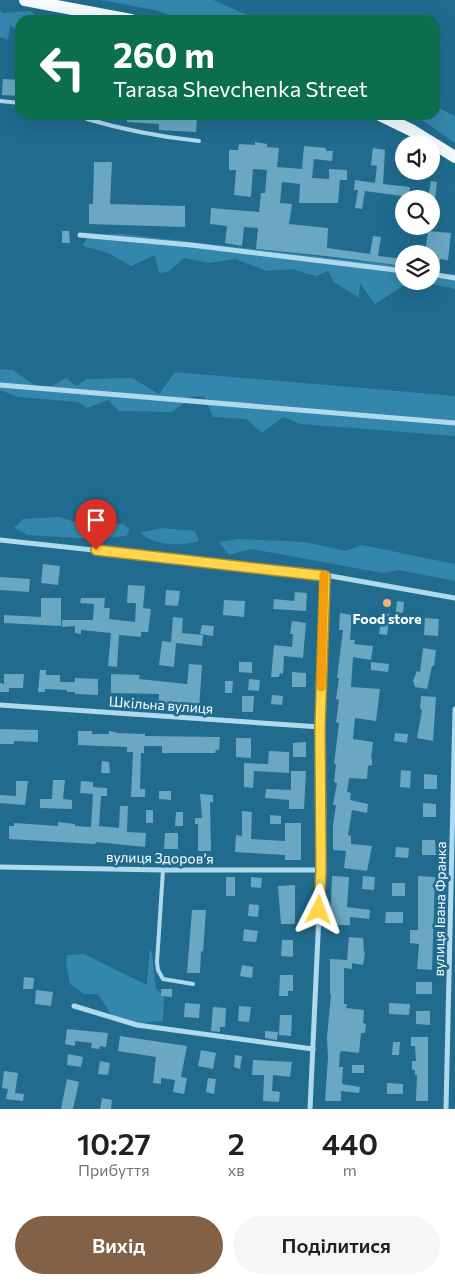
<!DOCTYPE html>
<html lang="uk">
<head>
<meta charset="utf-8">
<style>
	:root { --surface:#fff; --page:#f6f6f6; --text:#202124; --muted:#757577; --accent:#826146 }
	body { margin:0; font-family:Commissioner,sans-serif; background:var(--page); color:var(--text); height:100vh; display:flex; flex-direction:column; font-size:19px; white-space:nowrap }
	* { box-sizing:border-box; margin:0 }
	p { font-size:16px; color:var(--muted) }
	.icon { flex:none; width:28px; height:28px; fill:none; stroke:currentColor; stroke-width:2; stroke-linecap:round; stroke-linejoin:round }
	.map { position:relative; height:1109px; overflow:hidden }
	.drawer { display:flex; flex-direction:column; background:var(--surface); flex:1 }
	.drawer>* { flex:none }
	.top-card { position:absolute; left:15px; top:15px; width:425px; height:105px; border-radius:15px; box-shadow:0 5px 20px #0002; background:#0b6e4f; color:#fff; overflow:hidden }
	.tools { position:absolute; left:395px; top:135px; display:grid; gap:10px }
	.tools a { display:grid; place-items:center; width:45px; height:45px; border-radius:50%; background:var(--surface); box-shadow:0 5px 20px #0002; font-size:25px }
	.pin { position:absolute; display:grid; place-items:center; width:42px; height:42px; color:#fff; margin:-51px -21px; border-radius:50% 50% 50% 0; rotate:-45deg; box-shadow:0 0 5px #0007 }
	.pin .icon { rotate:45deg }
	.me { position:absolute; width:55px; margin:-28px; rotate:3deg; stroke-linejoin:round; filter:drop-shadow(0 0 4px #0008) }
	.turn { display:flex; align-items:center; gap:18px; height:105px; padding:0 15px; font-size:22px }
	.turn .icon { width:65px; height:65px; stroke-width:2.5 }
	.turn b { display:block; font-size:35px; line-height:42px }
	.eta { display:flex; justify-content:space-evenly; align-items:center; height:85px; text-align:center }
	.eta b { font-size:30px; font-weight:600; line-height:35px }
	.cta { display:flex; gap:10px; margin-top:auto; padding:10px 15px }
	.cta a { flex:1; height:58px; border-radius:30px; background:var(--accent); color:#fff; font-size:20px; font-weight:600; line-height:58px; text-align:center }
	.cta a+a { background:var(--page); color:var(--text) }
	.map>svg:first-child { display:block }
	.green { fill:#3487ac }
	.building { fill:#6aa7c3 }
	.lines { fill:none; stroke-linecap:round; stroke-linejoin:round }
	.service { stroke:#afd9ec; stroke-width:4 }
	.minor { stroke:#afd9ec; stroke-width:5 }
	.primary { stroke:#f4fbff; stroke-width:12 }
	.route-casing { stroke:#a68a30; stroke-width:12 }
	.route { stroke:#ffd54a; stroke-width:9 }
	.slow { stroke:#f59e0b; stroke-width:9 }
	.poi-dot { fill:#fab06f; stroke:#206b8e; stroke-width:2 }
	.labels { text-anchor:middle; stroke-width:5; stroke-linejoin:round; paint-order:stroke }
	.poi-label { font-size:14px; font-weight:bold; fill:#fff; stroke:#206b8e }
	.street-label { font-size:14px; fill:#fff; stroke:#206b8e }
</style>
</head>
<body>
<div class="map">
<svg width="455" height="1109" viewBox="0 0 455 1109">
	<rect width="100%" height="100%" fill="#206b8e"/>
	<g class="green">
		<path d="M101 0H213L258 20H184L155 10Z"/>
		<path d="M0 11 3 13 30 11 41 20H20V30L10 26 8 40 0 37Z"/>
		<path d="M435 106 455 116V143L415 115H435Z"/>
		<path d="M121 234 402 266 404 267V281H411L375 304 360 283 359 298 334 282 328 271 316 276 292 269 267 271 235 259 209 263 184 258 168 272 159 273 155 255 131 266 108 253 83 246 88 235Z"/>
		<path d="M431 274H455V289L418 281H431Z"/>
		<path d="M0 369 13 370 34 385 52 386 66 378 76 386 87 379 132 378 159 394 175 372 455 396V436L301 424 283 417 262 433 246 419 213 417 204 397 194 396 172 412 119 411 108 400 87 408 78 402 18 397 0 390Z"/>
		<path d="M59 517 92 527 122 524 130 529 126 536 95 539 28 535 14 528 23 519Z"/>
		<path d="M161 528 195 531 199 541C178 547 158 546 140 533Z"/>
		<path d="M238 539 305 542 345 551 362 545 455 564V581L398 570 383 573 251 549 229 555 219 542Z"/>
		<path d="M150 948 152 953 156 989 164 997 163 1021 138 1023 112 1016 98 994H84L70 984 66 963 67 955 84 954 147 985Z"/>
	</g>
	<g class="building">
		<path d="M3 79 20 80V96L2 95Z"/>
		<path d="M127 115 197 117 196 132 159 130V124L127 122Z"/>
		<path d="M255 142 267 144V147L279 148 277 167 302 169 304 146 326 148V151H333L332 161 314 159 312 178 329 179V169L347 170V180H340L338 203H299L300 184 282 182 280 203 292 204 289 224 328 228 327 248 370 254 373 236 381 237 378 256 404 259V266L326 256 256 249 258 228 244 227 242 246 225 243 227 226 210 224 211 208 259 212 261 193H265L267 170 253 169 251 197 234 195 236 170H229V150H238L239 144 255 145Z"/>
		<path d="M373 148 385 150 383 184 410 187 409 198 402 197V196L365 191 362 209 355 208 358 190H354L355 180 375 183 377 166 371 165Z"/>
		<path d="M94 162H112L110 204 185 206V227L89 224V204H93Z"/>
		<path d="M431 181 437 182 435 199H428Z"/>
		<path d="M62 231H69L70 243H62Z"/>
		<path d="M428 231 451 233 448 260 440 259 438 271 431 270V254H425Z"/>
		<path d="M43 564 60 566 58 585 41 583Z"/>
		<path d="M0 577 30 579 29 592 0 590Z"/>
		<path d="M128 585 145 586 143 608 151 609 148 632H141V637L119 635 117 667 108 666 111 633 81 630V634L75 633V626L62 627V620H93L94 604 80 603 81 598H105L104 608H110L109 619 135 622 136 603H127Z"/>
		<path d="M166 590 180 591 178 606 165 605Z"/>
		<path d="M295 592 307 593 306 611 273 609 274 599 294 601Z"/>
		<path d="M41 598H61V626L4 623V615L41 617Z"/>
		<path d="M224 600 245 601 244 617 223 615Z"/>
		<path d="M397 601 404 602 403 613 396 612Z"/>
		<path d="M340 613 352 615 350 640H355L354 644 373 646 371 660 353 657 351 687 380 689 376 721 355 718 353 739 373 742 371 758H372V765L368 766 367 779 349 778 347 792 351 793 350 800 368 804 367 813 352 810 348 835 351 836V844L372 846 367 871 344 868 346 851 333 850V825L336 805H333L337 783 334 782 336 764H334L339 723 336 722 339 700 336 699 339 678H337L343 630H339Z"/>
		<path d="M382 613 390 614 387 635 379 634Z"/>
		<path d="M173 617 183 618 182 633 203 635 202 646 176 643 174 667 159 665 162 641 171 642Z"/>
		<path d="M425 618 439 619 438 636 424 635Z"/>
		<path d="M292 621 306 623 303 658 284 656 283 674 280 673 279 677H271L274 645 292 647 293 634H290Z"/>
		<path d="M202 625 214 626 213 636 200 634Z"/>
		<path d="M423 648 436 650 434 666H432L427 689 415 687 413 681 417 671 420 672Z"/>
		<path d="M239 662H252V673L239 672Z"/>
		<path d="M371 662 389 664 388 672 371 670Z"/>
		<path d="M189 664 202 665 199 709 158 706 159 694 111 693V674L140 675 139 679 187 684Z"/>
		<path d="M40 670H46V675H60V682H75V678L98 679V695L75 694V692H67V690L45 689V692H38Z"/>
		<path d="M292 672 306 673V687H292Z"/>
		<path d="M4 674H24L23 688H9V692H0V683L4 684Z"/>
		<path d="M249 679 260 680 259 691 248 690Z"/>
		<path d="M225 681H233L232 693H225Z"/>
		<path d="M272 695 283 696 282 705 271 704Z"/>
		<path d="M242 696H254L253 712H242Z"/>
		<path d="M421 696 436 697 433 741 417 738 422 710 420 709Z"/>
		<path d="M0 729 38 730V742L14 741V744H0Z"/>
		<path d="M78 731H92V734H109V731L116 732V733L145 734V736L220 737 219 750H216L215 753H162V746H144V753H141L140 789H145V797H131L133 752H127V747L78 745Z"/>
		<path d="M395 733 408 734 407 743 394 741Z"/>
		<path d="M236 738H251V758L236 757Z"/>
		<path d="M306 742V757H293V743Z"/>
		<path d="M269 751 289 752V773L254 771 253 788 244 787V763L268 764Z"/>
		<path d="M102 761 109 762 110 773H101Z"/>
		<path d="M401 770 411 771 410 788 400 787Z"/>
		<path d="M291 771H306L304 809H289V800L265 798 266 789 291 790Z"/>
		<path d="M424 774 437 775V789H424Z"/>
		<path d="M53 780H65L63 799 72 800V809L40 808V799H52Z"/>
		<path d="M16 781H28L25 805 0 803V795L16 796Z"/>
		<path d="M81 781 93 782V787L107 788V796H101L99 826 119 828 120 806H128L127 832 146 833 145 847 96 842 95 844 9 839V826H14V823L58 826V822L75 824V826L91 827 93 794 80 793Z"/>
		<path d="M159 791H171V800L159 799Z"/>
		<path d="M200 794 213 795V802H210L211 851H198V824H195V818H202Z"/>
		<path d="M423 803 436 804V817H423Z"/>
		<rect x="146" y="810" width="7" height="13"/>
		<path d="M242 811 252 812 251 839 285 841V823H301V860H285V855L235 852 236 835 242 836Z"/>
		<path d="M176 812H183V826H175Z"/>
		<path d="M270 815 281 816V824H270Z"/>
		<path d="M165 833H178V849H164Z"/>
		<path d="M422 840H435L436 855H422Z"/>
		<path d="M396 847 409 848 408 858 395 857Z"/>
		<path d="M332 876 349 877 347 907 370 910 369 919 350 917V925H330Z"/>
		<path d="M363 876 375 877 374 890 362 889Z"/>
		<path d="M418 876 435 877 432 970 417 969 419 944 410 943V930H418Z"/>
		<rect x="226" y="877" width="9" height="19"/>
		<path d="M251 877 262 878 261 888 251 887Z"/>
		<rect x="392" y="883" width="13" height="13"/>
		<path d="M295 885V924H281L278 886Z"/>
		<path d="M249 904 259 905 258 917 248 916Z"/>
		<path d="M192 910H206L203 952 201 951 200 973H187Z"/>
		<path d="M386 912H403V923H385Z"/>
		<path d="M244 929 258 931 256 942 243 941Z"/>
		<path d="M349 937 363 938 364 952 365 953 363 965 352 963V969L344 968V1004H347L346 1008 364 1010 363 1023 366 1024 365 1033H361L359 1053 343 1051 340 1052 339 1067H343L342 1084 360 1087 359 1093 341 1091V1101H325L328 1058 327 1037 331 994H330V959L347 960Z"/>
		<path d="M282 940H293V957L281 956Z"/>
		<path d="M242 965 253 967 252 978 240 976Z"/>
		<path d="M280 975H293V991H288V996H279Z"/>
		<path d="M24 977 34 978 33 989H23Z"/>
		<rect x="416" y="982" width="16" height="12"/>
		<path d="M161 989H172V997L161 996Z"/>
		<path d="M36 990 53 992 51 1006 35 1004Z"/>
		<path d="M185 1003 200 1004 199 1018 184 1017Z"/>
		<path d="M389 1003 410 1004 409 1015 389 1014Z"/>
		<path d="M239 1006 251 1007 249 1022 238 1021Z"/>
		<path d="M213 1007 226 1008 225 1027H220V1032L211 1031Z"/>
		<path d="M416 1011H430V1025L416 1024Z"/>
		<path d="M280 1015H292L291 1036 279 1035Z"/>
		<path d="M67 1029 108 1033 106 1047 100 1046 99 1049 91 1048 92 1043 75 1041V1046L65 1044Z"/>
		<path d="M265 1031 278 1032 277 1040 265 1038Z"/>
		<path d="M120 1036 187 1046 181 1077 187 1078 184 1094 173 1092 175 1080 161 1078V1084L153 1083 156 1057 118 1051Z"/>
		<path d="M411 1037H428V1101H416L417 1075H415V1070H412V1061H416L415 1046H411Z"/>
		<path d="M393 1042H400L399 1055H392Z"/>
		<path d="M201 1050 216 1053 213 1069 198 1066Z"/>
		<path d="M68 1054 83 1057 81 1067 67 1065Z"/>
		<path d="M235 1055 242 1056 240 1069 234 1067Z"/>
		<path d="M253 1060 292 1062 290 1077 273 1075 272 1091 280 1092 279 1102 263 1101 264 1075H252Z"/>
		<path d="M100 1061 110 1063 108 1075 98 1074Z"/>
		<rect x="352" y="1065" width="12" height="8"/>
		<path d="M4 1071 18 1073 15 1093 24 1094 23 1101 6 1099 8 1089 2 1088Z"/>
		<path d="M208 1078 216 1079 214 1094 206 1092Z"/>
		<path d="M67 1079 79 1082 73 1109H61Z"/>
		<path d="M387 1083 403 1084V1094H387Z"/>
		<path d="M102 1098 112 1100 111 1109H100Z"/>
	</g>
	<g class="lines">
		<g class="service">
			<path d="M0 101 20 103"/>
			<path d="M83 115 87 119C124 130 161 137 199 141"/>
			<path d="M163 870 157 962 158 970 163 979 193 984"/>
		</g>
		<g class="minor">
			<path d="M80 235 191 245 404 271"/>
			<path d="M431 274 455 278"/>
			<path d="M0 385 455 423"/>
			<path d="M0 540 325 575 455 598"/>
			<path d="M0 705 320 727"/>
			<path d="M0 867 163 870H321"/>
			<path d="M74 1006 137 1025 313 1049"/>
			<path d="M310 1109 321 870 320 727 325 575"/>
			<path d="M446 1109 455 709"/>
		</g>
		<g class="primary">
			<path d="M25 0 131 20"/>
			<path d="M380 115 413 131 455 157"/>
		</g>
	</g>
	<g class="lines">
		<defs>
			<path id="route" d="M96 550 325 576 320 727 321 870 319 910"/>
		</defs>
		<use href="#route" class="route-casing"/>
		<use href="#route" class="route"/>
		<path class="slow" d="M321 687 324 575"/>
	</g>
	<circle class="poi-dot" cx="387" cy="603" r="5"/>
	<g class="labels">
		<g class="poi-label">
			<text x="387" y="624">Food store</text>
		</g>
		<g class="street-label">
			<text transform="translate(161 705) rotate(4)" y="5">Шкільна вулиця</text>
			<text transform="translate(160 858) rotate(1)" y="5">вулиця Здоровʼя</text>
			<text transform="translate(440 909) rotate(-89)" y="5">вулиця Івана Франка</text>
		</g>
	</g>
</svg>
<div class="tools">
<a><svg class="icon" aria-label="sound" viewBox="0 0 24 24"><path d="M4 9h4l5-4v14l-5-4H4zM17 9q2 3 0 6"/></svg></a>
<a><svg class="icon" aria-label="search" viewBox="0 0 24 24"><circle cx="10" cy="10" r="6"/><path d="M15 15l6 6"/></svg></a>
<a><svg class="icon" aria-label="layers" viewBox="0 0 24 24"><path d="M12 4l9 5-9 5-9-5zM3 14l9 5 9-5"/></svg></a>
</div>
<div class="pin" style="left:96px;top:550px;background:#d93025"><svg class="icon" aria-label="arrive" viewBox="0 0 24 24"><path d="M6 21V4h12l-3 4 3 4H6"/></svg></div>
<svg class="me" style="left:319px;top:910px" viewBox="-20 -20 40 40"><path d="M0-17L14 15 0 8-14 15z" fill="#ffd54a" stroke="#fff" stroke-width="4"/></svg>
<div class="top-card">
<div class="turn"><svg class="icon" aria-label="left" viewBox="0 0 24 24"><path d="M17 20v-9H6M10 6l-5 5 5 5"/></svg><div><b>260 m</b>Tarasa Shevchenka Street</div></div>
</div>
</div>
<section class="drawer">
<div class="eta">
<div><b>10:27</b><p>Прибуття</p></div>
<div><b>2</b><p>хв</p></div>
<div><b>440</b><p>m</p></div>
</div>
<div class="cta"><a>Вихід</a><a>Поділитися</a></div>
</section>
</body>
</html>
